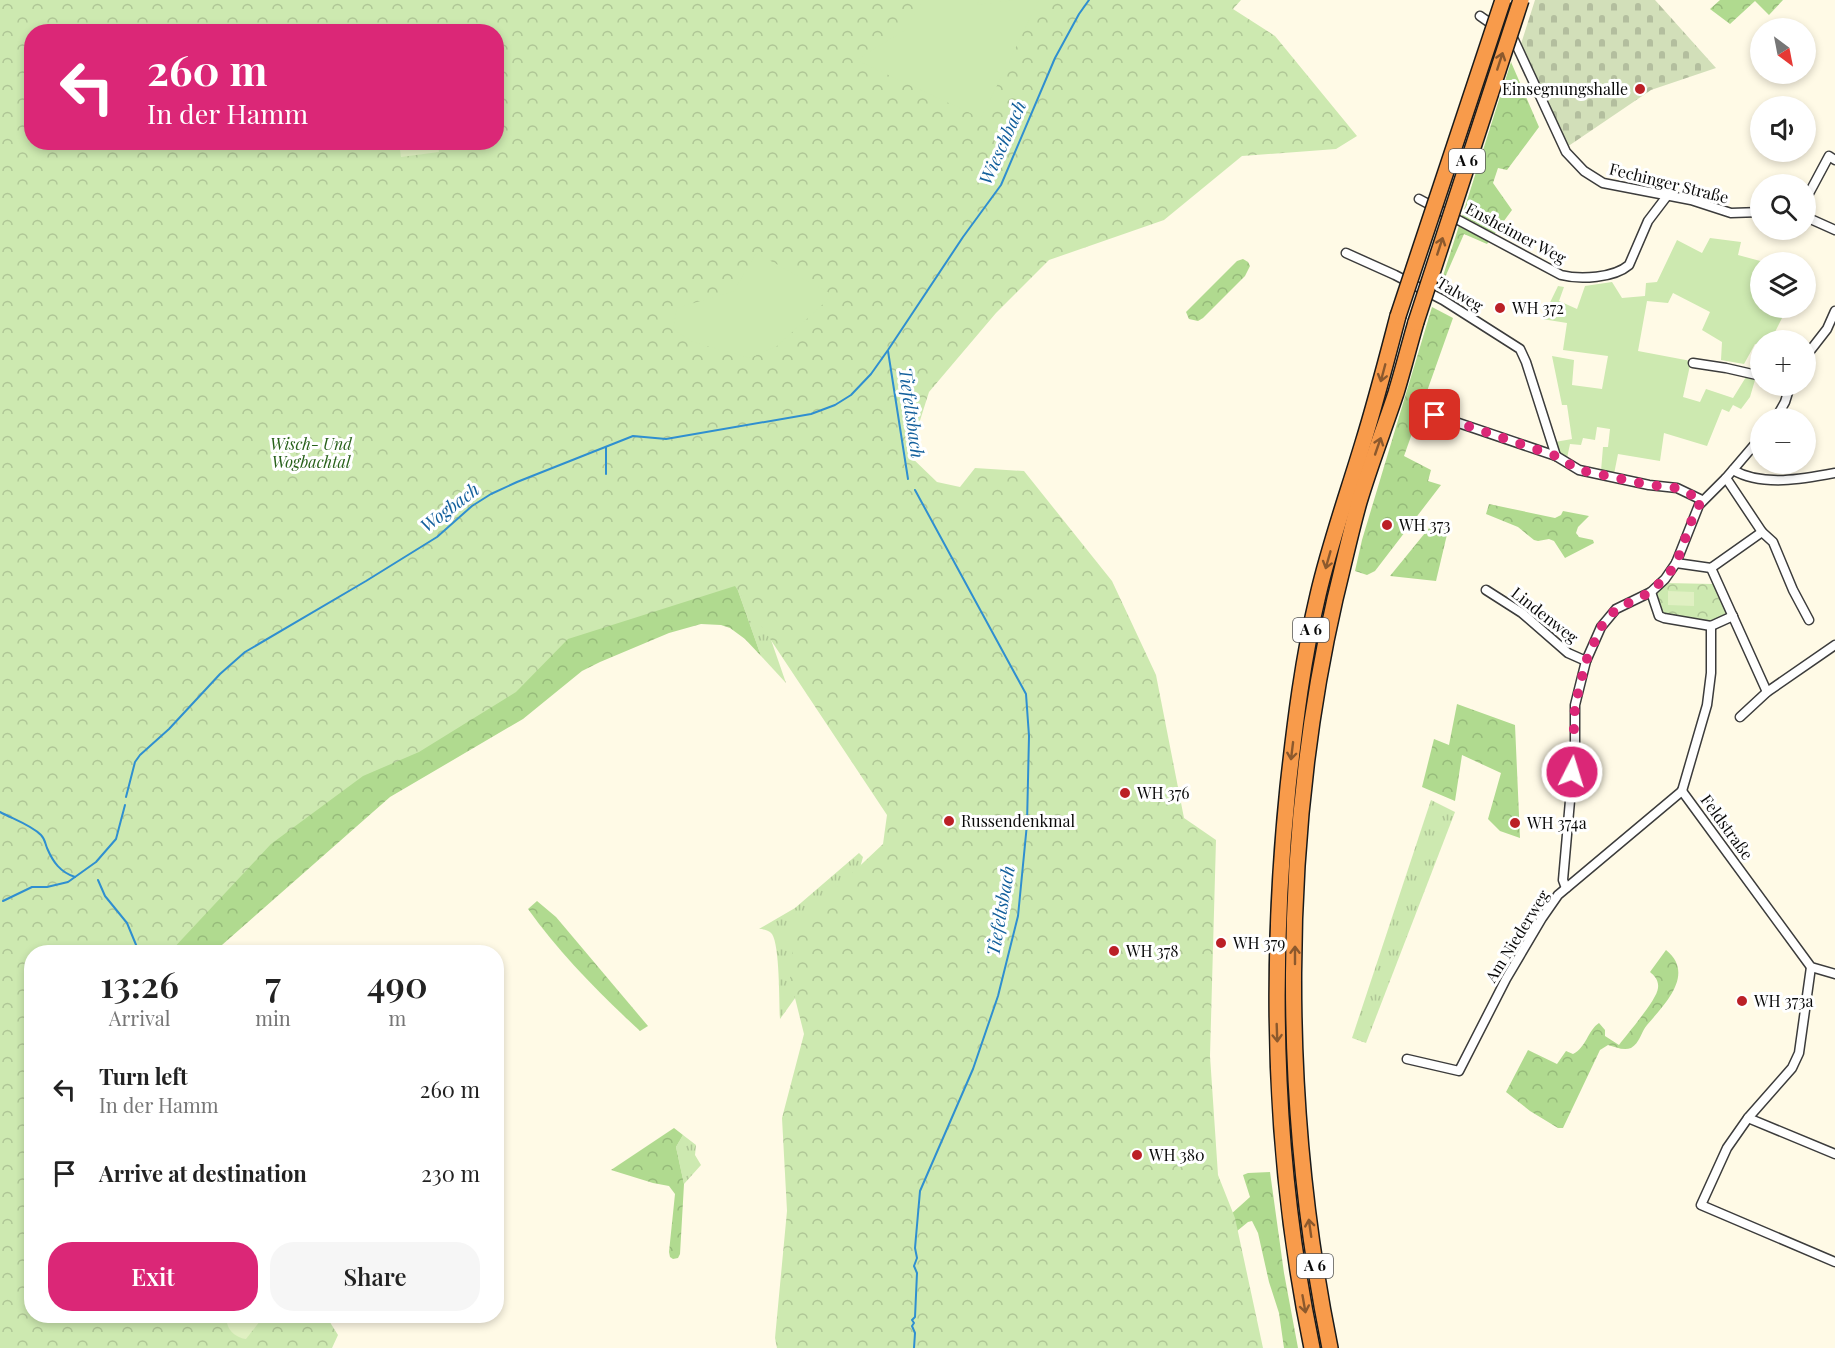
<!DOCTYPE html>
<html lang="en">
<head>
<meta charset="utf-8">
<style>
	:root { --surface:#fff; --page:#f6f6f6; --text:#222; --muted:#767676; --accent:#db2777 }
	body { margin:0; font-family:"Playfair Display",serif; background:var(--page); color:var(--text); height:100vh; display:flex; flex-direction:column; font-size:22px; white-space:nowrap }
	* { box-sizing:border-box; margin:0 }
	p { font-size:20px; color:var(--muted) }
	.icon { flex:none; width:33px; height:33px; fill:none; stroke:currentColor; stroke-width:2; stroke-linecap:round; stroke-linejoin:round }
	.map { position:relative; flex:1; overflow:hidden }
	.side { position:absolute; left:24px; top:945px; width:480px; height:378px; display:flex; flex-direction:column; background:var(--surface); border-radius:24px; box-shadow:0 3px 9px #0003 }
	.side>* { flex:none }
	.guide { position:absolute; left:24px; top:24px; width:480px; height:126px; border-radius:24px; box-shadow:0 3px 9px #0003; background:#db2777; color:#fff; overflow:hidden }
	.needle { width:39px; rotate:148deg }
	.controls { position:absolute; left:1750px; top:18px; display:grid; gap:12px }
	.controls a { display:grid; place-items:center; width:66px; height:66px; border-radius:50%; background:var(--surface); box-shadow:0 3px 9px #0003; font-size:30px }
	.pin { position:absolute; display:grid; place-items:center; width:51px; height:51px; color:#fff; margin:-26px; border-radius:12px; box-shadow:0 3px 9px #0006 }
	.me { position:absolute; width:66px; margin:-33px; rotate:5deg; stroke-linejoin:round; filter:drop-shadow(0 0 4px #0008) }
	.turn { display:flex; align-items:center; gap:21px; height:126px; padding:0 24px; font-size:27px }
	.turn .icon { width:78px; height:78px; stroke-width:2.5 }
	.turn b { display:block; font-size:42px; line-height:51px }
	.eta { display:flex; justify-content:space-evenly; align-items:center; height:102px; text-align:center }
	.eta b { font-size:36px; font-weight:600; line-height:42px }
	.primary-button { display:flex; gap:12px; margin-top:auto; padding:12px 24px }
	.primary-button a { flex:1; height:69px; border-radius:24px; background:var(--accent); color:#fff; font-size:24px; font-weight:600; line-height:69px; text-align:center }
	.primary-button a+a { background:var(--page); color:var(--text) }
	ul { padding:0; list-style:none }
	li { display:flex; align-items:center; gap:18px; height:84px; padding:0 24px }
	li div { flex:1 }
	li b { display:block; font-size:22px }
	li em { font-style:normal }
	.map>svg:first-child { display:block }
	.grass { fill:url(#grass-tufts) }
	.forest { fill:url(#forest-crowns) }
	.cemetery { fill:url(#cemetery-stones) }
	.park { fill:url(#park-crowns); fill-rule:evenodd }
	.garden { fill:#cde9b0 }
	.pitch { fill:#e0f0c2 }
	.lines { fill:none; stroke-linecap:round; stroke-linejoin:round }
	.stream { stroke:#2f8fd0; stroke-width:2 }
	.minor-casing { stroke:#3c3c3c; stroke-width:11 }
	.motorway-casing { stroke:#1a1a1a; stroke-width:18 }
	.minor { stroke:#fff; stroke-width:8 }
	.motorway { stroke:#f89b4b; stroke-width:15 }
	.motorway-bridge-casing { stroke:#1a1a1a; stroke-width:18; stroke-linecap:butt }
	.motorway-bridge { stroke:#f89b4b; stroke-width:15 }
	.oneway { stroke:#8c592d }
	.route { stroke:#db2777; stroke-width:10; stroke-dasharray:0 18 }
	.poi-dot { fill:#bb2026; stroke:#fff; stroke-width:2 }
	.labels { text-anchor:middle; stroke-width:6; stroke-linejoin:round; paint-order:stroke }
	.shield { fill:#fff; stroke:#535353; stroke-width:1.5 }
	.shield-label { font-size:15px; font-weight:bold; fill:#090909 }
	.poi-label { font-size:16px; fill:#090909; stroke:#fff; text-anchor:start }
	.street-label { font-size:16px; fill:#090909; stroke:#fff }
	.park-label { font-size:16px; font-style:italic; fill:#28611a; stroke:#fff }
	.water-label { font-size:18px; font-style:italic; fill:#125f9c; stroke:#fff }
</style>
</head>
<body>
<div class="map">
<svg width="1835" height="1348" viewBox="0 0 1835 1348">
	<defs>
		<pattern id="grass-tufts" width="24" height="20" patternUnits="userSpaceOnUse" patternTransform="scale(1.5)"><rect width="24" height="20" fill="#cde9b0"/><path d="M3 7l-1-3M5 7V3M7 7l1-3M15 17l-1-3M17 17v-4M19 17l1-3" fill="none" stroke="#afc696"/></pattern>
		<pattern id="forest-crowns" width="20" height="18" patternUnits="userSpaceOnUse" patternTransform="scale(1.5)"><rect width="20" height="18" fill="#b0da8f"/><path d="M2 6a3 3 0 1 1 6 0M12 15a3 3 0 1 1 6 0" fill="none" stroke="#96ba7a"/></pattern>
		<pattern id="cemetery-stones" width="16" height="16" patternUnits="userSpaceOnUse" patternTransform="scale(1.5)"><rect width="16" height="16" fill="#d2dfb9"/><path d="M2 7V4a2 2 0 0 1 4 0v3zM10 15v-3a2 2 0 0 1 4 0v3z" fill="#b3be9e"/></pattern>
		<pattern id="park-crowns" width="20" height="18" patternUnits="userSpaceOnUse" patternTransform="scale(1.5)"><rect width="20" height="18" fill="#cde9b0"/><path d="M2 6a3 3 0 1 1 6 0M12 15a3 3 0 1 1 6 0" fill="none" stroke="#afc696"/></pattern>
	</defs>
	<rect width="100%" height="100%" fill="#fffae6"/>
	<g class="grass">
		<path d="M729 565H745L786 683 761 656Z"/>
		<path d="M1431 800 1455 812 1366 1043 1352 1038Z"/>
		<path d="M859 853 863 857 852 897 816 969 780 1019C779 1003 780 946 772 934 769 930 764 929 759 929L795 908Z"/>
		<path d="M683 1135 696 1145 695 1155 701 1165 684 1184 676 1147Z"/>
	</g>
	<g class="forest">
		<path d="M1720 0H1783L1769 15 1755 1 1730 24 1710 9Z"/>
		<path d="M1511 62 1539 127 1507 170 1498 168 1493 183 1512 210 1487 244 1464 234 1436 298Z"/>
		<path d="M1243 259 1248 262 1250 266 1245 276 1203 318 1198 321 1189 319 1186 312 1237 261Z"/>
		<path d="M1432 307 1453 318 1404 456 1431 470 1428 481 1441 485 1375 571 1367 575 1355 571 1362 540Z"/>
		<path d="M1489 504 1555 518 1561 515 1563 511 1589 516 1578 527 1576 533 1579 537 1593 540 1594 543 1565 558 1554 541 1549 539 1538 541 1534 540 1518 527 1486 514Z"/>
		<path d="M1434 522 1449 526 1436 581 1390 576Z"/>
		<path d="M729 565 761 656 745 639 730 628 721 625 701 624 669 633 600 662 582 671 523 719 390 797 214 952H78L146 816Z"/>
		<path d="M1457 704 1515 725 1520 838 1500 831 1488 819 1501 773 1462 755 1455 801 1422 787 1434 739 1449 745Z"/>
		<path d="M537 901 556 917 648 1026 640 1031C599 993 560 954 528 909Z"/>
		<path d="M1666 950C1696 974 1664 1005 1647 1025 1641 1032 1640 1043 1631 1048 1624 1051 1615 1047 1608 1045L1600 1050 1563 1128H1558L1530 1111 1506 1092 1528 1050 1557 1064 1566 1051 1573 1054C1586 1048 1588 1030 1599 1023L1605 1030V1036L1619 1045C1627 1034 1657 1000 1658 988 1659 981 1655 976 1650 972Z"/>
		<path d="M674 1128 683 1135 676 1147 684 1184 680 1254 678 1258 673 1259 670 1257 669 1252 675 1194 669 1186 653 1183 611 1170Z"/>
		<path d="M1270 1172 1284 1273 1298 1348H1284L1279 1313 1269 1282 1258 1233 1252 1221 1248 1222 1220 1245 1200 1242 1250 1197 1243 1175 1248 1173Z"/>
	</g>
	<path class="cemetery" d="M1535 0H1655L1716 68 1651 90 1567 147 1521 44Z"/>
	<g class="park">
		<path d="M0 0H1241L1233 9 1275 36 1357 136 1336 149 1242 156 1164 220 1049 260 996 313 929 392 909 455 937 482 960 487 975 468 1024 471 1112 581 1156 675 1184 818 1216 840 1210 1056 1218 1175 1235 1218 1263 1348H777L775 1338 787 1211 782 1118 804 1034 790 978 794 934 792 930 883 844 887 815 735 586 568 639 516 692 419 752 363 776 271 844 170 952H32V1316H326L338 1335 332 1348H0ZM32 32H496V142H32Z"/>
		<path d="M1666 583 1714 584 1729 615 1711 624 1660 614 1654 594Z"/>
	</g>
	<g class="garden">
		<path d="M923 0H979L977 5 1014 0H1039L981 118 856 60 905 30Z"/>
		<path d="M1710 238 1741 242 1738 255 1764 262H1761V308H1787L1771 340H1761V346L1755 344 1744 364 1721 360 1722 342 1702 330 1710 312 1673 293 1668 303 1647 301 1638 351 1691 361 1683 397 1700 402 1706 389 1733 398 1746 377 1755 380 1750 397 1741 409 1733 405 1729 412 1722 409 1707 446 1664 433 1660 461 1618 454 1614 474 1601 471 1603 447H1608L1610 429 1597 427 1595 440 1583 438 1581 445 1570 444 1567 458 1562 456 1555 442 1572 439 1567 405H1562L1552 356 1574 360 1572 385 1602 389 1608 356 1563 350 1567 323 1542 319 1558 286 1564 287 1559 301 1577 309 1585 286 1612 282 1622 298 1645 296 1646 283 1657 282 1677 240 1702 253Z"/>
		<path d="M756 253 833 295 777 346 750 358 693 342 673 329 677 308 734 291Z"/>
	</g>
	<g class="pitch">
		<path d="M399 143H438L439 152 401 157Z"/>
		<path d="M1668 591 1694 592V606L1668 605Z"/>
		<path d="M232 1316H264L246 1339C237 1338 229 1332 227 1323Z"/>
	</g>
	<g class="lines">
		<g class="stream">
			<path d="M888 351 908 479"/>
			<path d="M606 474V447"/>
			<path d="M126 797 135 762 140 755 169 729 220 674 245 652 366 581 437 537 472 506 491 494 517 482 633 436 666 439 811 414 835 405 851 395 871 374 888 350 963 237 1001 185 1055 58 1079 14 1089 0"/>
			<path d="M0 812C13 819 31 825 41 835 45 839 45 843 47 848 53 862 60 872 75 877"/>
			<path d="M98 880 105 896 127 923 139 952"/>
			<path d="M3 901 32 887H47L68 882 96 862 116 839 125 805"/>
			<path d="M914 1348 915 1333 912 1326 914 1323 912 1320 915 1317 917 1273 914 1266 917 1258 915 1248 920 1191 973 1069 998 996 1018 916 1027 824 1029 736 1026 694 915 490"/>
		</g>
		<defs>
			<g id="minor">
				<path d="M1480 16 1514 40 1566 152 1584 171 1603 183 1691 200 1731 213 1761 212"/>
				<path d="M1419 199 1561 275C1580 280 1614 278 1629 265L1648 221 1667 196"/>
				<path d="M1806 199 1829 156 1835 160"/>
				<path d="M1806 217 1835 230"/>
				<path d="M1346 253 1395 275 1443 300 1520 349 1526 362 1556 456"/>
				<path d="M1806 356 1827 329 1835 311"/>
				<path d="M1693 363 1726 368 1761 376"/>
				<path d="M1435 415 1556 456 1579 470 1649 485 1677 488 1702 500"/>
				<path d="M1776 418 1785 402 1790 386"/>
				<path d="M1733 470C1762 487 1804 479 1835 473"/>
				<path d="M1726 478 1762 532 1773 542 1793 590 1809 620"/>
				<path d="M1676 563 1711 568 1762 532"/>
				<path d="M1711 568 1767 692"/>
				<path d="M1486 590 1522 613 1568 653 1586 661"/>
				<path d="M1651 592 1659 616 1664 618 1711 626 1733 616"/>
				<path d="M1740 717 1767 692 1835 645"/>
				<path d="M1682 791 1811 967 1835 974"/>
				<path d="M1682 791 1707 705 1711 673V626"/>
				<path d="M1566 888 1563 880 1575 744V705L1586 661 1601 627 1616 609 1651 592 1665 579 1676 563 1699 505 1726 478 1761 437"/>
				<path d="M1811 967 1799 1053 1792 1068 1748 1118 1727 1148 1701 1205 1835 1262"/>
				<path d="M1407 1059 1459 1071 1506 979 1542 918 1558 895 1682 791"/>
				<path d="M1748 1118 1835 1154"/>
			</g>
			<g id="motorway">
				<path d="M1312 1348C1274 1164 1269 973 1288 787 1295 723 1303 658 1318 595 1330 543 1348 493 1363 443 1376 401 1387 358 1398 316"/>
				<path d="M1330 1348C1281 1107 1280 839 1335 599 1343 567 1350 534 1359 502 1370 465 1384 429 1396 393 1403 370 1409 346 1416 322"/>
			</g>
		</defs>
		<use href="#minor" class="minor-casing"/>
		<use href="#motorway" class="motorway-casing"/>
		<use href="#minor" class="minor"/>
		<use href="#motorway" class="motorway"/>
		<defs>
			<g id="motorway-bridge">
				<path d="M1398 316 1503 0"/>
				<path d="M1416 322 1521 0"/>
			</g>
		</defs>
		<use href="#motorway-bridge" class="motorway-bridge-casing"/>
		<use href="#motorway-bridge" class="motorway-bridge"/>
	</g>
	<defs><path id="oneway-shaft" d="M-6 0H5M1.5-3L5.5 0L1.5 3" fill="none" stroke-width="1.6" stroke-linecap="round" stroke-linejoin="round" transform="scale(1.5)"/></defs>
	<g class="oneway">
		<use href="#oneway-shaft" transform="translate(1500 61) rotate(-72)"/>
		<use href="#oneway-shaft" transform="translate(1440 246) rotate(-72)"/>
		<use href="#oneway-shaft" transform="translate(1383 373) rotate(105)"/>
		<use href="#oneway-shaft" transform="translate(1378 446) rotate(-71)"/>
		<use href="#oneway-shaft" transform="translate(1328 560) rotate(106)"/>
		<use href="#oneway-shaft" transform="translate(1292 751) rotate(97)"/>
		<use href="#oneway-shaft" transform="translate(1295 955) rotate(-90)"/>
		<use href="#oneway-shaft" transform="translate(1277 1033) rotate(88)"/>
		<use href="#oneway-shaft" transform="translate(1310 1228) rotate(-98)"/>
		<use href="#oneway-shaft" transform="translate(1304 1304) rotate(80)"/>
	</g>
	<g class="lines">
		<path class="route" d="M1435 415 1556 456 1579 470 1649 485 1677 488 1702 500 1694 514 1676 564 1670 572 1651 592 1616 609 1601 627 1586 661 1575 705 1572 772"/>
	</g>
	<g class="poi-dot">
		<circle cx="1640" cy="89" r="6"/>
		<circle cx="1500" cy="308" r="6"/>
		<circle cx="1387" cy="525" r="6"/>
		<circle cx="1125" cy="793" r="6"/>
		<circle cx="949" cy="821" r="6"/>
		<circle cx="1515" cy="823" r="6"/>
		<circle cx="1221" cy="943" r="6"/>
		<circle cx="1114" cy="951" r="6"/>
		<circle cx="1742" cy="1001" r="6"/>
		<circle cx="1137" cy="1155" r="6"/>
	</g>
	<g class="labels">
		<g class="shield">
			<rect x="1449" y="149" width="36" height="24" rx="4.5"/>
			<rect x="1293" y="618" width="36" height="24" rx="4.5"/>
			<rect x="1297" y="1254" width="36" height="24" rx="4.5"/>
		</g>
		<g class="shield-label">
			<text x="1467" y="166">A 6</text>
			<text x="1311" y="635">A 6</text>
			<text x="1315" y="1271">A 6</text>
		</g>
		<g class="poi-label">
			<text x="1628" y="95" text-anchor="end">Einsegnungshalle</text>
			<text x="1512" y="314">WH 372</text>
			<text x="1399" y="531">WH 373</text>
			<text x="1137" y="799">WH 376</text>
			<text x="961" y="827">Russendenkmal</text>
			<text x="1527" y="829">WH 374a</text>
			<text x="1233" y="949">WH 379</text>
			<text x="1126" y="957">WH 378</text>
			<text x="1754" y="1007">WH 373a</text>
			<text x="1149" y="1161">WH 380</text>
		</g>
		<g class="street-label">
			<text transform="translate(1669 183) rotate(14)" y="6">Fechinger Straße</text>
			<text transform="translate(1516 233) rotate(28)" y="6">Ensheimer Weg</text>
			<text transform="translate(1460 294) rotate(31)" y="6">Talweg</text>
			<text transform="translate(1545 615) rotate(38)" y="6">Lindenweg</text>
			<text transform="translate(1727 827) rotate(54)" y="6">Feldstraße</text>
			<text transform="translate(1517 936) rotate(-58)" y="6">Am Niederweg</text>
		</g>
		<g class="park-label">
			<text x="311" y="450">Wisch- Und<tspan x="311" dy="18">Wogbachtal</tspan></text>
		</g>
		<g class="water-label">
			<text transform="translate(1003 143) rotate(-66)" y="6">Wieschbach</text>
			<text transform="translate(911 413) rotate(82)" y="6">Tiefeltsbach</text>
			<text transform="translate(450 508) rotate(-37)" y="6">Wogbach</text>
			<text transform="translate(1001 911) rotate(-80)" y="6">Tiefeltsbach</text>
		</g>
	</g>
</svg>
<div class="controls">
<a><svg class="needle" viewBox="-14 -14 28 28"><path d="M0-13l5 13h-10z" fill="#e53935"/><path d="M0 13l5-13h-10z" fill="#767676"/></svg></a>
<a><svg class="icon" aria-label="sound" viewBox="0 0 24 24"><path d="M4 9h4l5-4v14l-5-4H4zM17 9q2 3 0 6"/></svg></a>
<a><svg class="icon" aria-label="search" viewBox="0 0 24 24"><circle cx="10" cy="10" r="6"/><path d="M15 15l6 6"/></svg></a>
<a><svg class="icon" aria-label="layers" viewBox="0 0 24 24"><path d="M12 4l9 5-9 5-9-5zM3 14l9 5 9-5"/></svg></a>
<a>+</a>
<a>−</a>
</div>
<div class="pin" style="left:1435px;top:415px;background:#d93025"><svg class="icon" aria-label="arrive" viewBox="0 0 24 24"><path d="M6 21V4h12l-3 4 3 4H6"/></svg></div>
<svg class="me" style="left:1572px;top:772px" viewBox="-20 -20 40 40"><circle r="17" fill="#db2777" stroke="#fff" stroke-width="3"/><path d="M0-11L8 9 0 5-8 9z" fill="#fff"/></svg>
<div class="guide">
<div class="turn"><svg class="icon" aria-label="left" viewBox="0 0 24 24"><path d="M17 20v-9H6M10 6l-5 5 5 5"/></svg><div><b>260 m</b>In der Hamm</div></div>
</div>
<section class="side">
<div class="eta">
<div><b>13:26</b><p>Arrival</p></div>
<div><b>7</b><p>min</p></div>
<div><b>490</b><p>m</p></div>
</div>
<ul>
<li><svg class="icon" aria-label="left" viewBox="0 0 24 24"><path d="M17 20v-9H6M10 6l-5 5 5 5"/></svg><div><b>Turn left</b><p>In der Hamm</p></div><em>260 m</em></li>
<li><svg class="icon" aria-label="arrive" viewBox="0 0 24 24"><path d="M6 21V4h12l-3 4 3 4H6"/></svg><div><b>Arrive at destination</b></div><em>230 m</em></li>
</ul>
<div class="primary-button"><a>Exit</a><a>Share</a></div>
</section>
</div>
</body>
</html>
